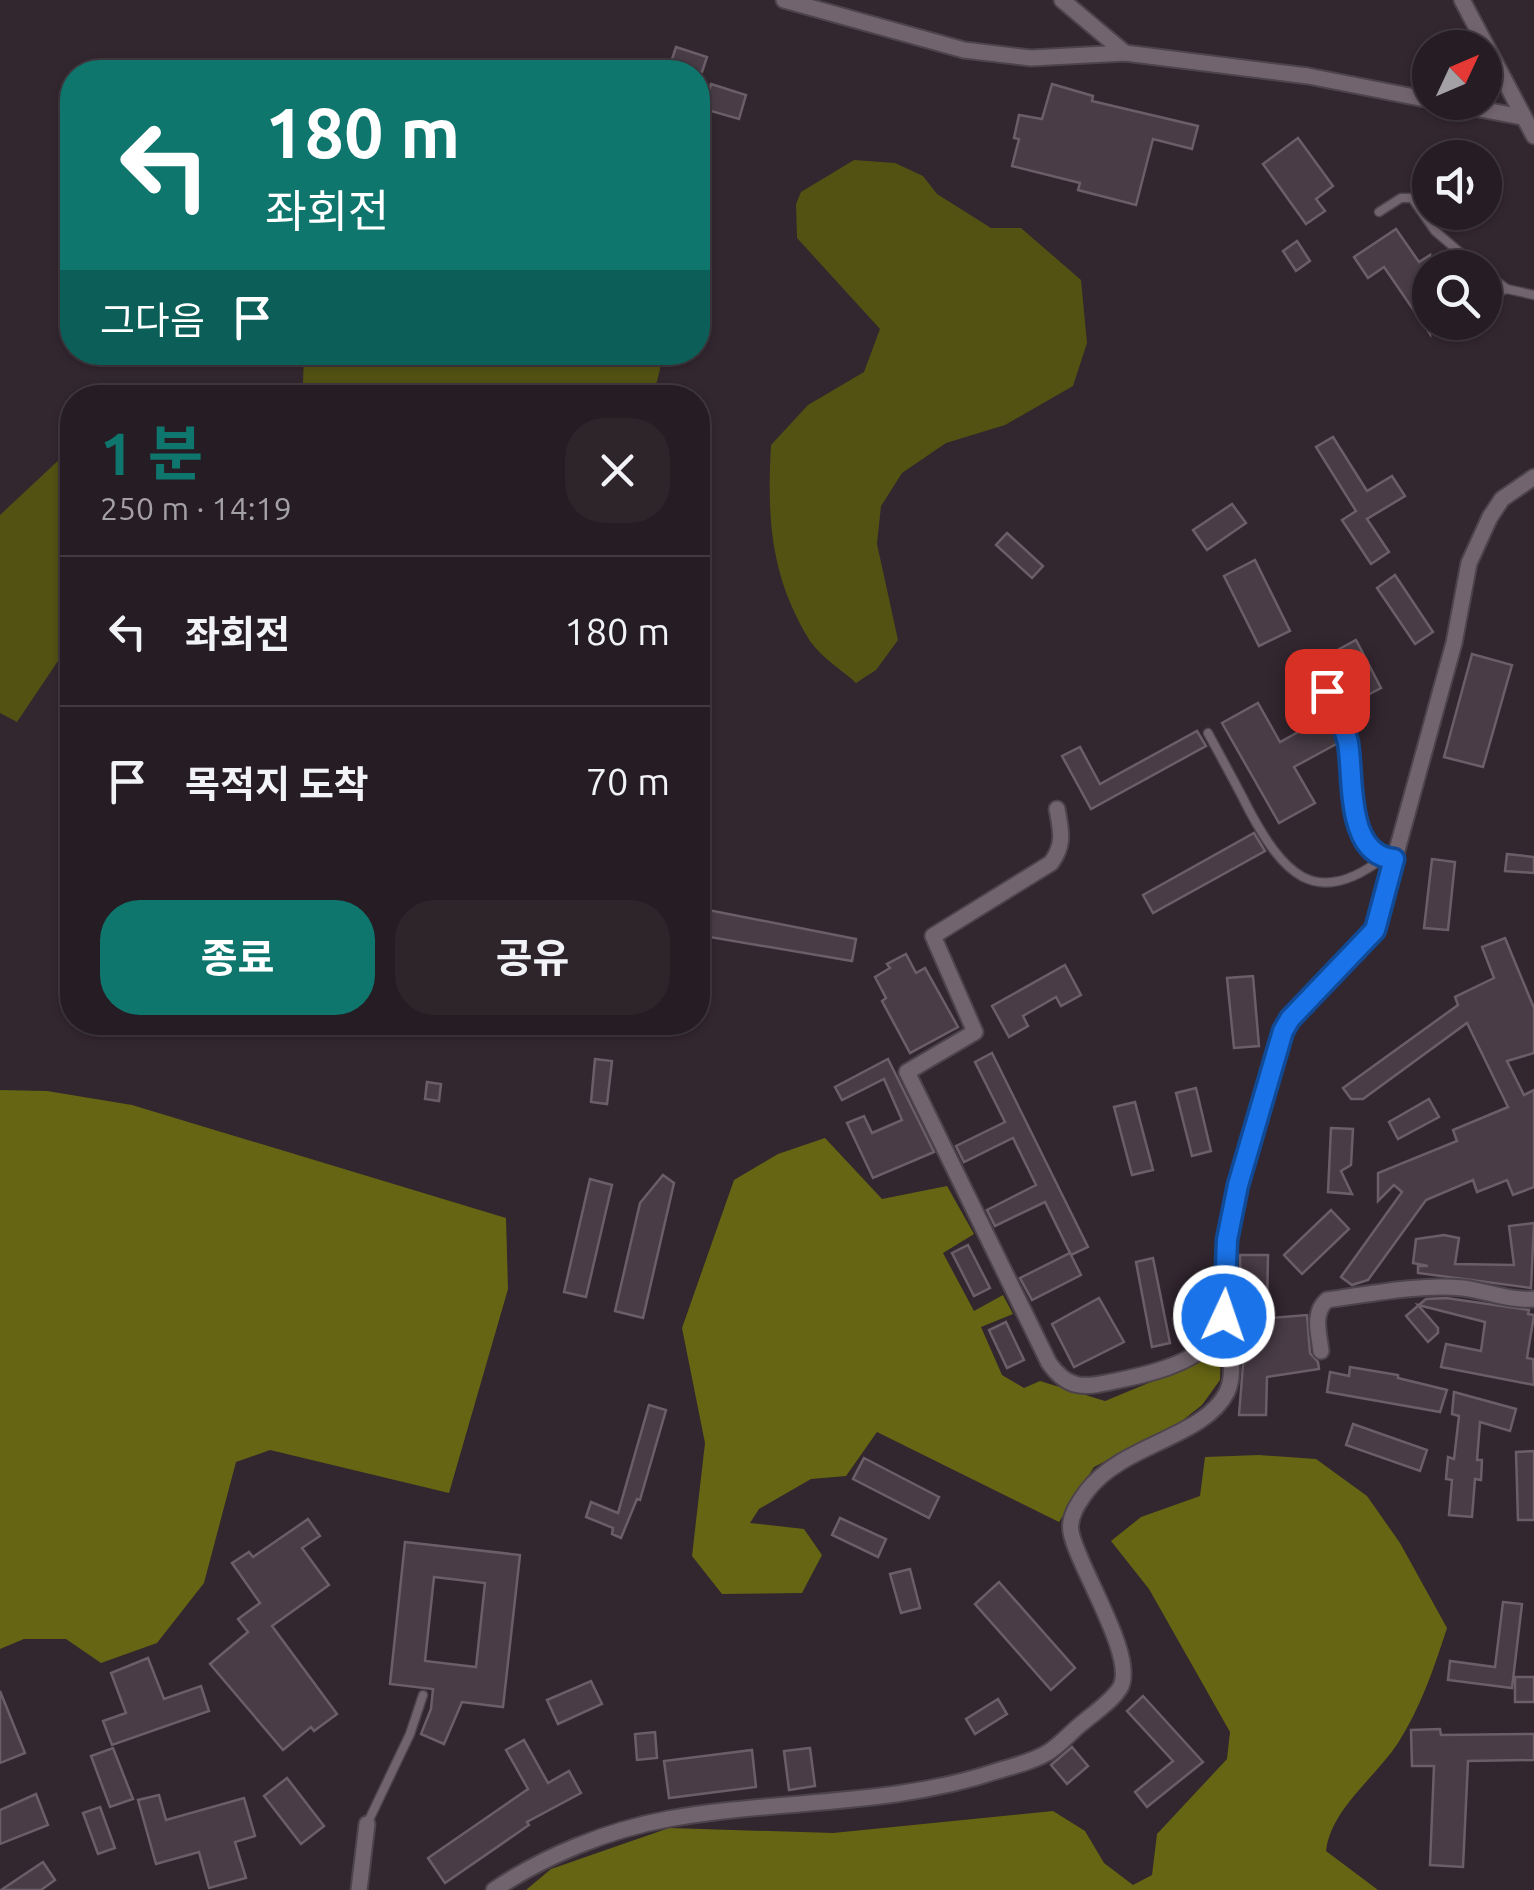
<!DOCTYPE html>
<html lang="ko">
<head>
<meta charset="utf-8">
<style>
	:root { --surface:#261c23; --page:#2e252b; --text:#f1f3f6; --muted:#a4a1a6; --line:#423a41; --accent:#0f766e }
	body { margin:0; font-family:Ubuntu,"Noto Sans KR",sans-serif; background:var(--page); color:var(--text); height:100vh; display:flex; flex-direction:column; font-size:38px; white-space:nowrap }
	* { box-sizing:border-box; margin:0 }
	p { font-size:32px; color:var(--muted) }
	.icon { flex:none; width:55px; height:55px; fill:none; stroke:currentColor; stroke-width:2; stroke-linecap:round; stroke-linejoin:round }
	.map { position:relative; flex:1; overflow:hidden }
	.drawer { position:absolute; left:60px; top:385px; width:650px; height:650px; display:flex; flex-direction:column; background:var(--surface); border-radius:40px; box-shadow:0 2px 8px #0004,0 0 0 2px var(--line) }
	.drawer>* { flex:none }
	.hud { position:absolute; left:60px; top:60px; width:650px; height:305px; border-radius:40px; box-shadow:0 2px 8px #0004,0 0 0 2px var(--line); background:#0f766e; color:#fff; overflow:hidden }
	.needle { width:65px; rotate:46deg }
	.fabs { position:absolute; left:1412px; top:30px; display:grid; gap:20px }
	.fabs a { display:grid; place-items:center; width:90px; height:90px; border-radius:50%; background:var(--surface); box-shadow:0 2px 8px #0004,0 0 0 2px var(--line); font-size:50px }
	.pin { position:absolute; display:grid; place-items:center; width:85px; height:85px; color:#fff; margin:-42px; border-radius:20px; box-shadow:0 5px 15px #0006 }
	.me { position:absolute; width:110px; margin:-55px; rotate:3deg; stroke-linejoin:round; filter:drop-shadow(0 0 8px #0008) }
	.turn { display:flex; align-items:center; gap:35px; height:210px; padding:0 40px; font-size:45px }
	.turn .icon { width:130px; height:130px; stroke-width:2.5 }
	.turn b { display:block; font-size:70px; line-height:85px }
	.then { display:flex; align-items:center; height:95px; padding:0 40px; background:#0003; gap:20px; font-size:38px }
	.round { display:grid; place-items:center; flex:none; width:105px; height:105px; border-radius:40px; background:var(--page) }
	.overview { display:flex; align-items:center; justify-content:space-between; height:170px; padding:0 40px }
	h1 { font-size:60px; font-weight:700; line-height:75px; color:var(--accent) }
	.primary-button { display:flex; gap:20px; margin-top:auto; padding:20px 40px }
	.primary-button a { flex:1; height:115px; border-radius:40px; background:var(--accent); color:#fff; font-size:40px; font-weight:700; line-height:115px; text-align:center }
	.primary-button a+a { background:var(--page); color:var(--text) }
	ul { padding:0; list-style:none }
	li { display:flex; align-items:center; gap:30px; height:150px; padding:0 40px; border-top:2px solid var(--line) }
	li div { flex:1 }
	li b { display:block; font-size:38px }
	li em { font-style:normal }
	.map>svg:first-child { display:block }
	.green { fill:#535213 }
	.forest { fill:#666513 }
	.building { fill:#493c46; stroke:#6c5e68; stroke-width:2.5; fill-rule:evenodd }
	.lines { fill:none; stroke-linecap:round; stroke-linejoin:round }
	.service-casing { stroke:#4d444b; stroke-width:11 }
	.minor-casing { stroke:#4d444b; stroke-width:19 }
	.service { stroke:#72646e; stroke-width:8 }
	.minor { stroke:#72646e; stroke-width:15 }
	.route-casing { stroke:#114b97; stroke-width:25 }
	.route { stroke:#1a73e8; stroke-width:18 }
</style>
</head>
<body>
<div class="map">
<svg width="1534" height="1890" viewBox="0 0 1534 1890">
	<rect width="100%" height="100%" fill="#32262f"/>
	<g class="green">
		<path d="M854 160 895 163 923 176 937 194 991 228H1021L1081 280 1087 343 1073 386 1005 425 946 443 902 473 881 506 877 544 898 640 876 670 856 683C842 670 821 657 810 641 770 576 767 518 771 445L808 405 864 372 880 329 797 238 796 204 801 192Z"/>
		<path d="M304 353V352L664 353 653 397H275L303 383Z"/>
		<path d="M72 454V640L17 722 0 713V515L62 457Z"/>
	</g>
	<g class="forest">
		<path d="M0 1090 47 1091 132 1105 506 1218 508 1289 449 1493 270 1450 236 1462 204 1583 157 1643 101 1663 66 1639H24L0 1649Z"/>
		<path d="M825 1138 882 1199 947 1186 974 1234 943 1253 974 1311 1003 1295 1013 1314 981 1327 1002 1375 1024 1388 1040 1381 1105 1401 1221 1353 1220 1380 1202 1405 1178 1424 1094 1467 1059 1522 877 1432 846 1476 811 1479 759 1509 750 1523 804 1529 822 1555 802 1593 722 1594 692 1556 705 1443 682 1328 734 1180 778 1154Z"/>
		<path d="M1259 1455 1316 1459 1367 1496 1400 1543 1447 1628C1434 1668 1421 1707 1398 1743 1375 1778 1331 1809 1326 1851L1378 1890H526L551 1869 669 1828 833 1833 1053 1811 1085 1831 1104 1863 1133 1885 1152 1875 1157 1834 1227 1759 1230 1732 1149 1589 1111 1541 1141 1517 1200 1496 1205 1457Z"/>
	</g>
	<g class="building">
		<path d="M676 47 707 57 702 72H682L669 68Z"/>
		<path d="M711 84 746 95 739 119 704 109Z"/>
		<path d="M1052 84 1093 96 1092 101 1198 126 1192 149 1153 139 1136 205 1078 190 1080 183 1012 166 1019 139 1014 138 1019 115 1042 119Z"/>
		<path d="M1298 138 1333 186 1316 199 1325 211 1306 224 1263 164Z"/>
		<path d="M1396 229 1419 262 1430 255V334L1384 267 1368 278 1354 257Z"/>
		<path d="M1297 241 1310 261 1296 271 1283 251Z"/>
		<path d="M1333 437 1367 491 1392 476 1405 496 1367 519 1389 552 1371 564 1342 520 1356 511 1316 447Z"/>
		<path d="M1232 504 1246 523 1207 550 1193 530Z"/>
		<path d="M1007 533 1043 566 1032 578 996 545Z"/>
		<path d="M1255 560 1290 631 1259 646 1224 576Z"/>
		<path d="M1395 575 1433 632 1415 644 1377 588Z"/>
		<path d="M1356 640 1381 688 1358 700 1334 652Z"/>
		<path d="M1472 654 1512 665 1483 767 1444 757Z"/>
		<path d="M1258 703 1280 742 1329 715 1340 742 1294 767 1315 803 1279 823 1222 723Z"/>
		<path d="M1197 731 1206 746 1091 809 1062 756 1080 747 1100 784Z"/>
		<path d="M1254 833 1265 851 1153 913 1143 895Z"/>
		<path d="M1507 854 1534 857V873L1505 871Z"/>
		<path d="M1432 859 1455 862 1448 930 1424 928Z"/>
		<path d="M698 908 856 939 852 961 698 935Z"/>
		<path d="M1505 938 1534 1008V1053L1507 1061 1524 1095 1534 1090V1187L1513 1195 1507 1180 1477 1192 1473 1180 1426 1200 1368 1280 1352 1285 1341 1277 1402 1192 1394 1185 1378 1201V1173L1457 1141 1453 1130 1508 1107 1467 1023 1363 1099H1351L1343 1088 1458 1005 1455 997 1494 978 1482 947Z"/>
		<path d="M906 954 916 973 925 968 958 1027 910 1053 882 1001 886 998 875 977 890 968 887 964Z"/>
		<path d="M1065 965 1081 995 1061 1006 1056 997 1023 1016 1028 1026 1009 1037 992 1006Z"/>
		<path d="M1253 976 1259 1046 1234 1048 1227 978Z"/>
		<path d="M992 1053 1088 1247 1071 1255 1045 1202 995 1226 987 1210 1036 1185 1013 1138 964 1162 956 1146 1005 1122 975 1062Z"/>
		<path d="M595 1059 612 1061 607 1104 591 1102Z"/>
		<path d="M888 1059 934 1152 873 1178 847 1123 864 1116 872 1133 902 1120 884 1079 842 1100 835 1087Z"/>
		<path d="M427 1082 441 1084 439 1101 425 1099Z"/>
		<path d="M1196 1088 1211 1151 1192 1156 1176 1093Z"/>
		<path d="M1429 1099 1439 1117 1398 1139 1389 1122Z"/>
		<path d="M1135 1102 1153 1170 1132 1175 1114 1107Z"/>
		<path d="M1331 1128 1353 1129 1351 1165 1341 1171 1352 1194 1328 1192Z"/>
		<path d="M663 1175 674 1183 643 1318 615 1311 640 1203Z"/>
		<path d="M590 1179 612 1185 586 1297 564 1292Z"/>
		<path d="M1331 1210 1349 1229 1302 1274 1284 1255Z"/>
		<path d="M1534 1223 1531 1288 1418 1273V1266H1428L1413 1263 1416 1239 1444 1235 1459 1238 1455 1264 1514 1265 1509 1226Z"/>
		<path d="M968 1245 990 1288 974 1296 952 1253Z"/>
		<path d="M1070 1253 1081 1275 1032 1300 1020 1278Z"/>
		<path d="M1240 1255H1268L1267 1307 1262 1312H1267L1269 1318 1307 1315 1310 1353 1318 1362 1319 1369 1267 1377 1266 1415H1239L1243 1365Z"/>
		<path d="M1153 1258 1170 1343 1152 1347 1136 1262Z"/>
		<path d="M1099 1298 1124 1342 1074 1367 1052 1324Z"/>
		<path d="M1446 1298 1529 1310 1528 1314 1534 1315 1527 1358 1533 1359 1534 1385 1441 1367 1446 1344 1481 1351 1485 1322 1418 1305 1438 1328V1333L1428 1342 1406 1316 1426 1299Z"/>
		<path d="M1006 1322 1024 1360 1007 1368 989 1330Z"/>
		<path d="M1350 1367 1398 1375V1378L1447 1390 1440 1412 1327 1392 1330 1372 1349 1376Z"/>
		<path d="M1454 1392 1516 1409 1510 1431 1480 1422 1477 1460H1482L1481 1480 1475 1479 1472 1517 1449 1515 1452 1480 1446 1479 1448 1457 1454 1459 1459 1416 1452 1414Z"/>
		<path d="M649 1405 666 1410 640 1500 637 1499 621 1538 612 1534 613 1528 586 1517 591 1502 618 1513Z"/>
		<path d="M1353 1424 1427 1450 1420 1471 1346 1445Z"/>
		<path d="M1534 1451V1520H1518L1516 1452Z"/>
		<path d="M864 1458 939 1497 929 1518 853 1479Z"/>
		<path d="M840 1518 886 1539 878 1557 832 1535Z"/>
		<path d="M308 1519 320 1536 302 1548 329 1585 272 1626 337 1714 314 1731 311 1727 283 1750 210 1664 248 1632 238 1619 260 1603 232 1563 249 1552 253 1557Z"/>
		<path d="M405 1542 520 1555 503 1707 462 1702 444 1744 421 1734 431 1709 433 1689 390 1684ZM434 1577 485 1583 476 1667 425 1661Z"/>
		<path d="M910 1569 920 1608 901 1613 890 1574Z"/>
		<path d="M999 1582 1075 1668 1051 1690 975 1604Z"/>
		<path d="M1503 1602 1522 1604 1512 1688 1448 1680 1450 1661 1495 1667Z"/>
		<path d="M148 1658 164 1699 201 1686 209 1711 112 1745 103 1721 126 1713 111 1673Z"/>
		<rect x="1515" y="1677" width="19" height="25"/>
		<path d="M591 1681 602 1704 558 1724 547 1700Z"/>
		<path d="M0 1691 25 1753 0 1763Z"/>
		<path d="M1143 1696 1203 1762 1147 1807 1135 1792 1173 1761 1127 1711Z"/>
		<path d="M998 1699 1007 1714 975 1734 966 1719Z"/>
		<path d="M1440 1729 1441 1735 1534 1734V1760L1468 1761 1463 1867 1430 1865 1434 1766H1412L1411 1730Z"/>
		<path d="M655 1732 657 1758 637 1760 635 1734Z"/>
		<path d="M524 1740 548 1783 569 1771 581 1793 527 1822 529 1825 445 1883 428 1858 528 1789 506 1750Z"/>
		<path d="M1072 1747 1088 1766 1067 1784 1051 1765Z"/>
		<path d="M113 1748 133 1799 110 1807 91 1756Z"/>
		<path d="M810 1748 815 1786 789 1790 784 1751Z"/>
		<path d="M752 1750 756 1787 669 1798 664 1761Z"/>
		<path d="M287 1778 324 1826 301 1844 264 1796Z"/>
		<path d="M36 1794 48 1825 0 1844V1810Z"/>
		<path d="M159 1795 166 1820 244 1798 255 1836 235 1842 246 1878 209 1888 199 1852 156 1864 138 1800Z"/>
		<path d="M100 1807 115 1848 98 1854 83 1813Z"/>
		<path d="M43 1862 55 1880 41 1890H1Z"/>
	</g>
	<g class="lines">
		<defs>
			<g id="service">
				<path d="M1379 212 1401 198H1412L1435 231 1478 268"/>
				<path d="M1485 273 1507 289 1534 295"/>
				<path d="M1485 296 1507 289"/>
				<path d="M1436 323 1437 322"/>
				<path d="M1327 691C1336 710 1346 728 1349 750 1354 795 1347 823 1383 858"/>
				<path d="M1208 733C1222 759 1236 784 1249 810 1282 871 1314 911 1383 858L1394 859"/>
				<path d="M367 1824 410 1734 423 1695"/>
			</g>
			<g id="minor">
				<path d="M784 0 964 50 1031 58 1125 53 1308 76 1430 100"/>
				<path d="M1062 0 1125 53"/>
				<path d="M1462 0 1534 136"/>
				<path d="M1443 102 1522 117"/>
				<path d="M1057 809C1061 831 1065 844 1051 863L933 936 975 1032 907 1072 1049 1363C1068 1390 1084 1388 1115 1381 1145 1375 1191 1365 1212 1340 1234 1313 1223 1269 1228 1236 1238 1168 1265 1099 1283 1031L1290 1019 1375 930 1454 643 1469 563 1490 517 1502 499 1534 477"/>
				<path d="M1321 1351C1319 1334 1312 1313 1327 1300 1371 1294 1418 1284 1463 1288 1487 1291 1509 1301 1534 1299"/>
				<path d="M359 1890 367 1824"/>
				<path d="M494 1890C544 1856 608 1830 668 1819 778 1799 890 1807 997 1771 1013 1766 1032 1762 1047 1753 1059 1746 1070 1733 1081 1724 1094 1713 1111 1702 1120 1688 1138 1658 1077 1566 1071 1532 1068 1517 1079 1502 1087 1491 1122 1444 1204 1438 1227 1392 1237 1371 1228 1339 1223 1317"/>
			</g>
		</defs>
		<use href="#service" class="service-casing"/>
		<use href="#minor" class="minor-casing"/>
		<use href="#service" class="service"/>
		<use href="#minor" class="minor"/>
	</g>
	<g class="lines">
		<defs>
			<path id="route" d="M1224 1316 1227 1240 1238 1185 1283 1031 1290 1019 1375 930 1394 859C1345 855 1354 777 1348 743 1344 724 1335 708 1327 691"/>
		</defs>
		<use href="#route" class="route-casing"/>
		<use href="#route" class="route"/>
	</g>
</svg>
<div class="fabs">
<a><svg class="needle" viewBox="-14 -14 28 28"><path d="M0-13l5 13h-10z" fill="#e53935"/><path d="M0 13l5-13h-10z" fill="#a4a1a6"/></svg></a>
<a><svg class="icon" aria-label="sound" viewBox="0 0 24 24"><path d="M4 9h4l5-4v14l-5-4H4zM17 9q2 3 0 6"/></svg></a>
<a><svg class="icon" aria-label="search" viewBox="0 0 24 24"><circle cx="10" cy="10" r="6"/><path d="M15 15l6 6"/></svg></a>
</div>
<div class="pin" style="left:1327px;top:691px;background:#d93025"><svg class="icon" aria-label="arrive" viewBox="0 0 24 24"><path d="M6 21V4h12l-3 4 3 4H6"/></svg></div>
<svg class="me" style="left:1224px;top:1316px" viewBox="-20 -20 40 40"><circle r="17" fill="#1a73e8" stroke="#fff" stroke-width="3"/><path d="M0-11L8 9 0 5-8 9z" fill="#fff"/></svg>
<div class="hud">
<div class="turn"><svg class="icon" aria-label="left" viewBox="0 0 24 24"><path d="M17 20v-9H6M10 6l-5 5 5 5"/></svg><div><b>180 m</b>좌회전</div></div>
<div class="then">그다음<svg class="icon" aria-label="arrive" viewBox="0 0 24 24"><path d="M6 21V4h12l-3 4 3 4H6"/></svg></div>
</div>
<section class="drawer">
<div class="overview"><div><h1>1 분</h1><p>250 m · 14:19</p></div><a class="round"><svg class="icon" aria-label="close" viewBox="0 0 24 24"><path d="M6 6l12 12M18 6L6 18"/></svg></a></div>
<ul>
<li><svg class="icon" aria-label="left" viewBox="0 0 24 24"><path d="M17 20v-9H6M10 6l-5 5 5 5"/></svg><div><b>좌회전</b></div><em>180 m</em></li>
<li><svg class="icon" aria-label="arrive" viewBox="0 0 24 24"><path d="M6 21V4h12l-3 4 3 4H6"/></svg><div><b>목적지 도착</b></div><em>70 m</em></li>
</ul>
<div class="primary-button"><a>종료</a><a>공유</a></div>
</section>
</div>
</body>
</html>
